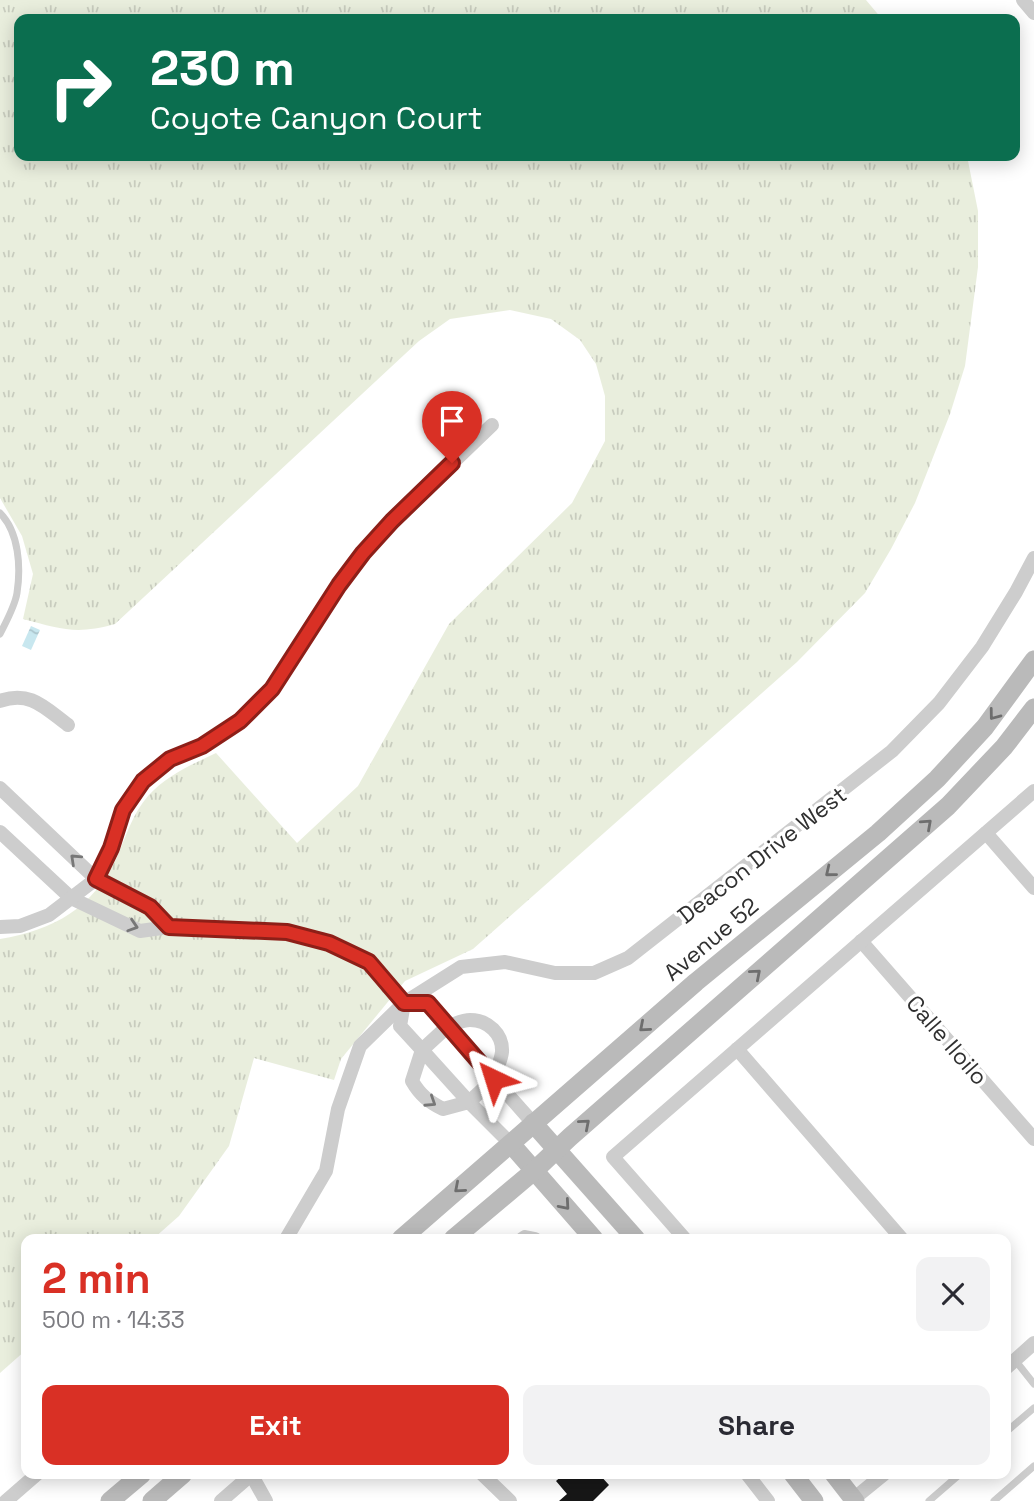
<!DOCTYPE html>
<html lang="en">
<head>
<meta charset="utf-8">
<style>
	:root { --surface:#fff; --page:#f2f2f3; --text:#2b2b33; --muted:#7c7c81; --accent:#d93025 }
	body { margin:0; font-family:"Space Grotesk",sans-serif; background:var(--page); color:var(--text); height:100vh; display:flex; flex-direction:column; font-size:26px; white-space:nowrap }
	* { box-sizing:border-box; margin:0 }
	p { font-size:23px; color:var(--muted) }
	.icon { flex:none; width:38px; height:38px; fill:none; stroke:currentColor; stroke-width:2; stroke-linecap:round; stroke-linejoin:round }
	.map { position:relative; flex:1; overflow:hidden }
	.side { position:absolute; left:21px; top:1234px; width:990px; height:245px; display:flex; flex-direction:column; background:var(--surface); border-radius:14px; box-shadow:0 4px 18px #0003 }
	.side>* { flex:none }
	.guide { position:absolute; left:14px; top:14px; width:1006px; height:147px; border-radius:14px; box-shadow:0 4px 18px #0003; background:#0b6e4f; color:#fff; overflow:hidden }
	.pin { position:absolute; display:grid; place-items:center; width:60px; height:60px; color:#fff; margin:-72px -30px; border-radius:50% 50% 50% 0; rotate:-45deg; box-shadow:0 0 7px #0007 }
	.pin .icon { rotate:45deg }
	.me { position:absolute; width:77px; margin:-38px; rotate:319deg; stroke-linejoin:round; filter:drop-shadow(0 0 5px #0008) }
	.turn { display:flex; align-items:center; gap:24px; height:147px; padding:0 21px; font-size:32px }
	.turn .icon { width:91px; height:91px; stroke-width:2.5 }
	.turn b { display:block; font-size:49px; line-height:60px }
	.round { display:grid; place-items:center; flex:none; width:74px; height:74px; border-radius:14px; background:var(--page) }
	.overview { display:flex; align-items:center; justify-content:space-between; height:119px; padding:0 21px }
	h1 { font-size:42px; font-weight:600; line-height:52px; color:var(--accent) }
	.cta { display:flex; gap:14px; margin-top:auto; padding:14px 21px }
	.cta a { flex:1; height:80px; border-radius:14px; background:var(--accent); color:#fff; font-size:28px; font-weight:600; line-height:80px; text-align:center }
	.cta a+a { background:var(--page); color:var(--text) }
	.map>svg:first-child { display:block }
	.grass { fill:url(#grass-tufts) }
	.water { fill:url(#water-ripples) }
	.building { fill:#171717 }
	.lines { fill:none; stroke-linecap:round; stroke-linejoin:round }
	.lane { stroke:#cdcdcd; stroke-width:7 }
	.street { stroke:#cdcdcd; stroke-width:14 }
	.secondary { stroke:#bababa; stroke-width:19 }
	.oneway { stroke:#6e6e6e }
	.oneway2 { stroke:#777 }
	.route-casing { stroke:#8d1f18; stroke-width:18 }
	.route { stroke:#d93025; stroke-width:12 }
	.labels { text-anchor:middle; stroke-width:7; stroke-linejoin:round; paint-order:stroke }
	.street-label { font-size:23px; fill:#303030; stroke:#fff }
</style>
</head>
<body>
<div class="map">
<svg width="1034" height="1501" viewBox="0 0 1034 1501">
	<defs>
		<pattern id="grass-tufts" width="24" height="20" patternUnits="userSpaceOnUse" patternTransform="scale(1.75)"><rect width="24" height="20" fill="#e9eedd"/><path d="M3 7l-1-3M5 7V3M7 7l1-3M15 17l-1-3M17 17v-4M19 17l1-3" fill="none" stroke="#c8ccbe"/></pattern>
		<pattern id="water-ripples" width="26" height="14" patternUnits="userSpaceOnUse" patternTransform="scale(1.75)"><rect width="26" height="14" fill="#c8e7ef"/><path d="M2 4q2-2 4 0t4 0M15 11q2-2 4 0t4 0" fill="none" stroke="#acc6cd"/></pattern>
	</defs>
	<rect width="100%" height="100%" fill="#fff"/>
	<path class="grass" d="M0 0H866L882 19H19V156H967L978 211V267L965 366 950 414 915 503 891 549 865 593 797 662 473 949 405 981 341 1059 334 1080 254 1058 229 1146 179 1216 153 1239H26V1350L0 1373V939C54 930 93 908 117 857 126 836 133 813 148 796 167 775 191 765 216 753L297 843 358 786 449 624 572 503 605 441V396L596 364 580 340 551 319 510 310 450 319 419 341 115 624C76 635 61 629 23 619L33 574 22 536 0 498Z"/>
	<path class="water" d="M31 626 40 630 31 650 22 646Z"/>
	<path class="building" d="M564 1474H599L609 1485 593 1501H559L567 1494 556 1481Z"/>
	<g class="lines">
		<g class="lane">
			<path d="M0 513C19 532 21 567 17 593 15 606 6 622 0 634"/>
			<path d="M1015 1360 1034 1384"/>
			<path d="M1006 1432 1034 1408"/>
			<path d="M929 1501 960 1474"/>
			<path d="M994 1501 1034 1466"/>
		</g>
		<g class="street">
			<path d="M1023 0 1034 13"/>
			<path d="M0 701C30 690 45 708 68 725"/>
			<path d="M0 788 96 879 150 907 169 927"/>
			<path d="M0 832 71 898 140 931 169 927 287 932 329 943 369 962 404 1003H428L448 1026C455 1024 463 1020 470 1020 488 1020 503 1034 502 1052 501 1061 496 1070 494 1079L533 1123"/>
			<path d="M986 833 1034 888"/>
			<path d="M0 927 20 926 49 915 96 879 111 848 123 810 143 781 170 759 202 746 240 721 272 689 339 585 363 553 392 521 492 425"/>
			<path d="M861 941 1034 1139"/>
			<path d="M404 1003 400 1026 422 1050 412 1081C420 1095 429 1102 443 1109L469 1102 511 1144"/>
			<path d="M448 1026 494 1079 469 1102 422 1050Z"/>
			<path d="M737 1049 902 1239"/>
			<path d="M286 1239 326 1171 338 1109 360 1046 404 1003 461 967 505 962 555 973H594L628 958 892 751 939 703 982 647 1016 592 1034 558"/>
			<path d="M522 1239 525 1237 535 1239"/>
			<path d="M685 1239 613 1157 1034 791"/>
			<path d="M1006 1368 1034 1343"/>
			<path d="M251 1474 266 1501"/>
			<path d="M482 1474 510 1501"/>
			<path d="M747 1474 768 1501"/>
			<path d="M6 1501 37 1474"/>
			<path d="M221 1501 252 1474"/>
			<path d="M851 1501 884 1474"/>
		</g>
		<g class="secondary">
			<path d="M533 1123 636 1239"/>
			<path d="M511 1144 594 1239"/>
			<path d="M401 1239 696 982 878 833 937 779 985 727 1034 660"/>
			<path d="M453 1239 535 1170 570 1137 948 806 1004 747 1034 708"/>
			<path d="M793 1474 814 1501"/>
			<path d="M834 1474 855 1501"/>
			<path d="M110 1501 142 1474"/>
			<path d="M152 1501 183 1474"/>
		</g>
	</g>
	<defs><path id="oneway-chevron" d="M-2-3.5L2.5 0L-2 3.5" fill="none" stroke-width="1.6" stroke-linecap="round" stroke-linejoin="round" transform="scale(1.75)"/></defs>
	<g class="oneway">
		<use href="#oneway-chevron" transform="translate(994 715) rotate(127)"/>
		<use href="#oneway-chevron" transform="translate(927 824) rotate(-42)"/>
		<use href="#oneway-chevron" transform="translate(830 872) rotate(141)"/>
		<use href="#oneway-chevron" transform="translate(756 974) rotate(-41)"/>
		<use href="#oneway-chevron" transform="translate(644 1027) rotate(139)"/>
		<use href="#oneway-chevron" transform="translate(585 1124) rotate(-41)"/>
		<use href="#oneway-chevron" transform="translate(459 1188) rotate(139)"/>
		<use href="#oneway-chevron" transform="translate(565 1205) rotate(49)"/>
	</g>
	<g class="oneway2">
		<use href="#oneway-chevron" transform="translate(75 859) rotate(-137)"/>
		<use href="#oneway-chevron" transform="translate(133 926) rotate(18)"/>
		<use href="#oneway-chevron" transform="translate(431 1102) rotate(33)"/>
	</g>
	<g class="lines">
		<defs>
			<path id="route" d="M452 463 392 521 363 553 339 585 272 689 240 721 202 746 170 759 143 781 123 810 111 848 96 879 150 907 169 927 287 932 329 943 369 962 404 1003H428L494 1079"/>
		</defs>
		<use href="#route" class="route-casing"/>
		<use href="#route" class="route"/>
	</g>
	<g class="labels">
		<g class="street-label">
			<text transform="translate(762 855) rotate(-38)" y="8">Deacon Drive West</text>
			<text transform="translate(711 939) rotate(-40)" y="8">Avenue 52</text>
			<text transform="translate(947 1040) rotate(49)" y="8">Calle Iloilo</text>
		</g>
	</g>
</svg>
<div class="pin" style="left:452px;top:463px;background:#d93025"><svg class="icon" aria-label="arrive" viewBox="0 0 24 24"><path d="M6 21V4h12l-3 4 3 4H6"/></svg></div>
<svg class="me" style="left:494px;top:1079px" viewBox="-20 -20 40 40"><path d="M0-17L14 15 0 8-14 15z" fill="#d93025" stroke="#fff" stroke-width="4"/></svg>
<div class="guide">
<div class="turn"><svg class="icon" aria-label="right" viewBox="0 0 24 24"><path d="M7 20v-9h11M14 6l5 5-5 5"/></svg><div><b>230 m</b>Coyote Canyon Court</div></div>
</div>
<section class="side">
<div class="overview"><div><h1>2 min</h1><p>500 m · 14:33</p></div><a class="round"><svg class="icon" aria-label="close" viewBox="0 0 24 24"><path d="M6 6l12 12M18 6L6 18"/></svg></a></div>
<div class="cta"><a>Exit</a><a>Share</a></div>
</section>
</div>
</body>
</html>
